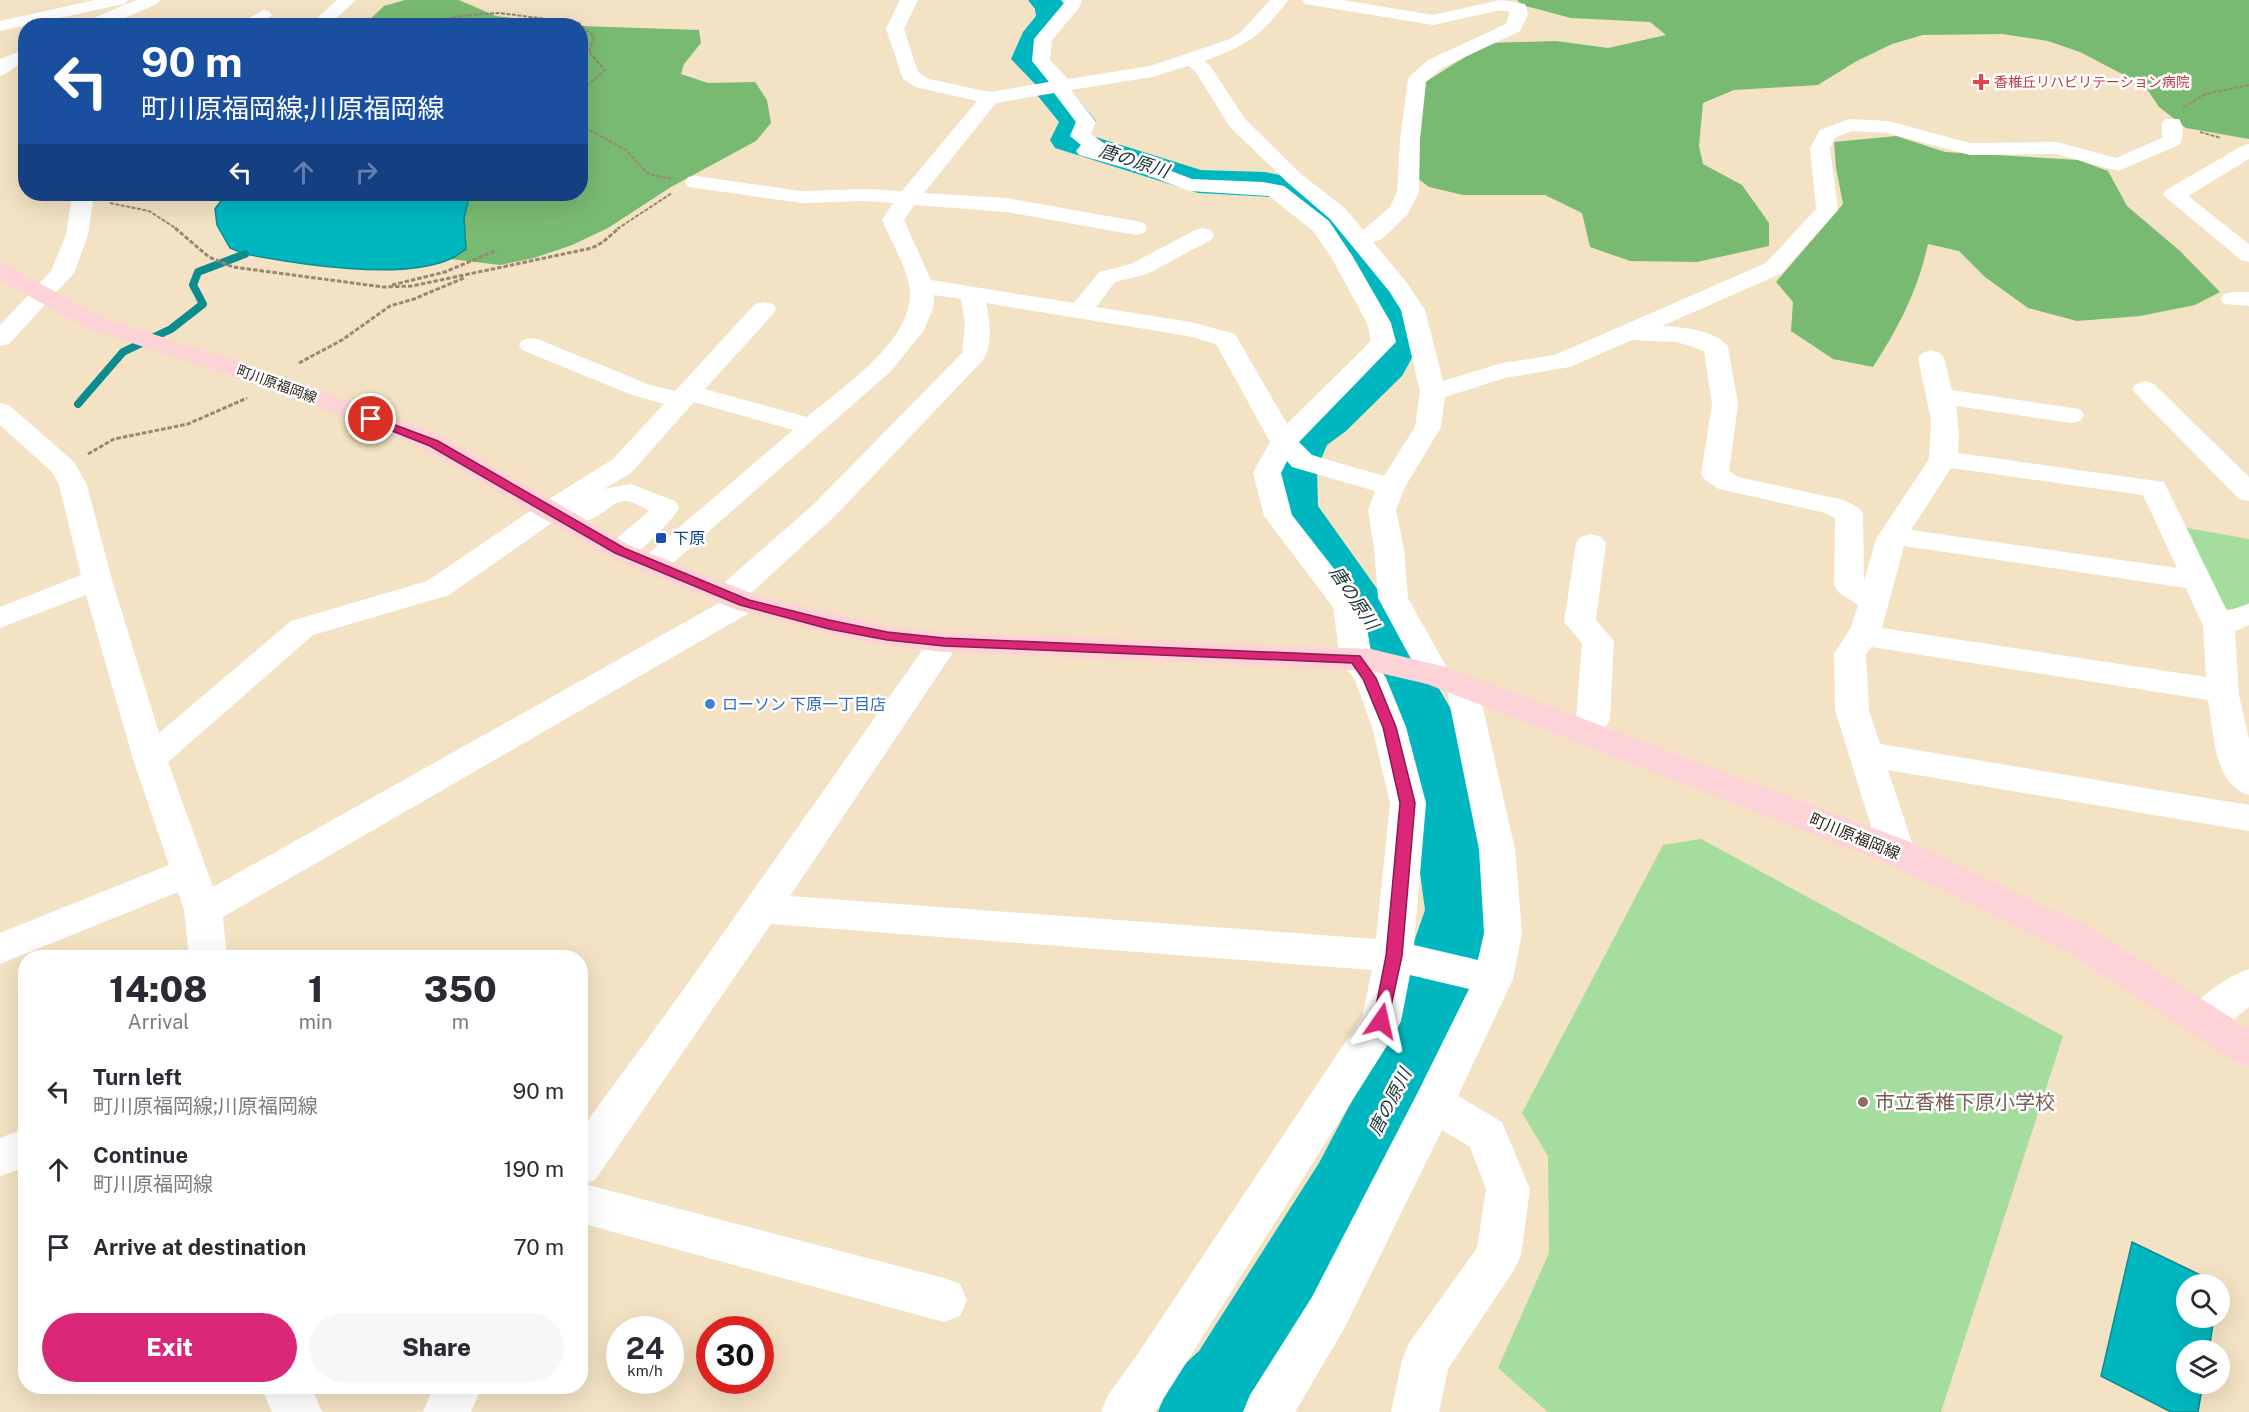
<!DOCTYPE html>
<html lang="en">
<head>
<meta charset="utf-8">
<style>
	:root { --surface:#fff; --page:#f7f7f7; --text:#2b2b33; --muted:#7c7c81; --accent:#db2777 }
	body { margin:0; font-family:"Public Sans","Noto Sans JP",sans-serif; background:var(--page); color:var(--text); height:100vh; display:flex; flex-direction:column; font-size:22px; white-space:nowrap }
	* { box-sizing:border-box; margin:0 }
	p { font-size:20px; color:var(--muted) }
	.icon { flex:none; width:33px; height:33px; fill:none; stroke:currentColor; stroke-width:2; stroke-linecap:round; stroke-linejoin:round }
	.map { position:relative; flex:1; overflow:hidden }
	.panel { position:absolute; left:18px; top:950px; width:570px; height:444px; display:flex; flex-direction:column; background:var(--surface); border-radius:24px; box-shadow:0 6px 24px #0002 }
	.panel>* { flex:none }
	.guide { position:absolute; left:18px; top:18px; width:570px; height:183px; border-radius:24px; box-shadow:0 6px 24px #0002; background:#1a4fa0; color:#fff; overflow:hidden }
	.fabs { position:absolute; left:2176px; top:1274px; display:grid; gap:12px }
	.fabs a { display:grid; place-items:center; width:54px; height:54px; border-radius:50%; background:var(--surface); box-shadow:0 6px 24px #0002; font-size:30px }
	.speed { position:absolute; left:606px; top:1316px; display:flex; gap:12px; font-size:30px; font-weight:700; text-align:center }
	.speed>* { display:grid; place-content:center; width:78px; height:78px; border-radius:50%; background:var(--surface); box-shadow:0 6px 24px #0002; line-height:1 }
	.speed small { font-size:15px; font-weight:400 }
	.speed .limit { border:9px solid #d22; background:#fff; color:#111 }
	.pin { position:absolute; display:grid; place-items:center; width:51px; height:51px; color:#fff; margin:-26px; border:3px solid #fff; border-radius:50%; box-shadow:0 2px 6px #0007 }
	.me { position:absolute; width:66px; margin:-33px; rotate:11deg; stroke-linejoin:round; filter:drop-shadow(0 0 4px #0008) }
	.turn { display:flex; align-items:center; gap:21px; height:126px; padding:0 24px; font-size:27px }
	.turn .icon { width:78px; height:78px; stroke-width:2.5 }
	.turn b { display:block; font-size:42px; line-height:51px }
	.lanes { display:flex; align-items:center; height:57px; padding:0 24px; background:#0003; justify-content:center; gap:30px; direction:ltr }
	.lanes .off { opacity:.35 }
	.eta { display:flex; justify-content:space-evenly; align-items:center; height:102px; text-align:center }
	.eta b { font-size:36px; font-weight:800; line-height:42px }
	.button { display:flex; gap:12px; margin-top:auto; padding:12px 24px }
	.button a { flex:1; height:69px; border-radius:36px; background:var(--accent); color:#fff; font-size:24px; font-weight:800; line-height:69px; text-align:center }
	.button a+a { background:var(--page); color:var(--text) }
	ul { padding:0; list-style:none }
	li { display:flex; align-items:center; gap:18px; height:78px; padding:0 24px }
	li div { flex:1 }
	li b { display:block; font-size:22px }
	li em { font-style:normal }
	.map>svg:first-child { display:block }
	.green { fill:#a4dd9d }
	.forest { fill:#79ba72 }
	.water { fill:#00b7c0; stroke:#0d8c8e; stroke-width:1.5 }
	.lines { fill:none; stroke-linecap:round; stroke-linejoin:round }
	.stream { stroke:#0d8c8e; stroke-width:8 }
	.river { fill:#00b7c0; fill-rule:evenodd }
	.path-far1 { stroke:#958974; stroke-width:2; stroke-dasharray:4 1.5; stroke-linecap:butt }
	.path { stroke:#958974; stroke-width:3; stroke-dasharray:4.5 2; stroke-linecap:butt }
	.minor { fill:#fff; fill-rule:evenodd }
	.major { fill:#fed3d8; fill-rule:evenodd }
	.route { fill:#db2777; stroke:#8e194d; stroke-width:1.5 }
	.health-dot { fill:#e0444e; stroke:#fff; stroke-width:2 }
	.transit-dot { fill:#1a4fb4; stroke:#fff; stroke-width:2 }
	.shop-dot { fill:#3f7fe0; stroke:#fff; stroke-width:2 }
	.education-dot { fill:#8d6e63; stroke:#fff; stroke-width:2 }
	.labels { text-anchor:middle; stroke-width:5; stroke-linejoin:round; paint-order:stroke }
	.far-health-label { font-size:14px; fill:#be3a42; stroke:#fff; text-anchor:start }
	.far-street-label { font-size:14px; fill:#2c261b; stroke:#fff }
	.transit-label { font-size:16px; fill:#164399; stroke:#fff; text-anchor:start }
	.shop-label { font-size:16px; fill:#366cbe; stroke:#fff; text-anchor:start }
	.street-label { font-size:16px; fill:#2c261b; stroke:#fff }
	.water-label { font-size:18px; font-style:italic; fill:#193133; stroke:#fff }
	.near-education-label { font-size:20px; fill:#785e54; stroke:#fff; text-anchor:start }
</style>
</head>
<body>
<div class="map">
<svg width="2249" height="1412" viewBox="0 0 2249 1412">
	<rect width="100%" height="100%" fill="#f3e2c3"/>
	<g class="green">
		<path d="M2187 528 2249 539V603L2236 609H2223Z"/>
		<path d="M1701 839 2063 1036 1941 1412H1548L1498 1368 1549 1253 1548 1156 1522 1113 1663 845Z"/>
	</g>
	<g class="forest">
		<path d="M405 0H459L496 16 571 25H364L384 6Z"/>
		<path d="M1517 0H2249V139L2186 128 2159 107 2145 86 2080 52 2048 41 2002 34 1923 35 1892 44 1855 62 1818 85 1734 90 1703 103 1699 146 1703 164 1742 185 1769 223V246L1697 262 1630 261 1590 247 1582 213 1545 195H1463L1429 187 1400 165 1416 88 1487 43 1556 41 1608 48 1666 35 1650 22 1571 18 1522 5Z"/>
		<path d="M581 26 699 30 701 43 684 64 681 74 708 83 755 82 767 100 771 123 756 141 671 187 608 228 572 245 534 258 500 265 450 259 466 249 464 218 470 194H580Z"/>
		<path d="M1896 136 1945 152 2078 160 2108 171 2127 206 2180 251 2220 292 2195 305 2140 316 2077 321 2028 308 1985 277 1959 251 1928 244C1917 292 1900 325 1873 367L1833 359 1791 331 1793 302 1776 282 1843 204 1836 168 1834 142Z"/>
	</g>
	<g class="water">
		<path d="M226 194H470L464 218 466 249C461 252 456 257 450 259 402 281 297 264 245 254L230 248 217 225 215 209Z"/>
		<path d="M2132 1242 2219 1284H2187V1317H2214L2209 1350H2187V1383H2203L2198 1412H2171L2101 1376Z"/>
	</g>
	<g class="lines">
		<path class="stream" d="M78 404 123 352 171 329 203 304 193 285 198 272 245 254"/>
		<path class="river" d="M1028 0H1061L1067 8 1068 17 1054 34 1046 57 1063 74 1072 92 1096 121 1089 135 1201 170 1265 172 1300 179 1340 211 1371 249 1416 325 1418 347 1402 376 1346 431 1327 445 1317 469 1318 506 1395 614 1455 716 1462 758 1475 805 1493 910 1478 959 1471 1014 1375 1215 1261 1412H1158C1170 1382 1174 1373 1199 1351L1319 1163 1399 1012 1408 959 1425 910 1411 805 1400 758 1395 716 1348 629 1266 506 1267 469 1281 438 1289 428 1312 411 1366 360 1372 347V325L1337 261 1312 229 1274 197 1198 193 1055 148 1050 140 1059 122 1037 95 1035 84 1011 59 1023 32 1036 16 1035 9Z"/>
		<g class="path-far1">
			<path d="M403 26 468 15 499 13 579 23 594 37 589 52 605 70 588 85 580 99"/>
			<path d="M2183 107 2206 94 2249 85"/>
			<path d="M580 125 626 150 648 174 671 179"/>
			<path d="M2200 132 2221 138"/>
			<path d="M110 203 149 211 177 229"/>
			<path d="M617 229 672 193"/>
		</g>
		<g class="path">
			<path d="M175 228 209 257 233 267 383 287 412 286 592 248 603 242 619 228"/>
			<path d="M392 285 445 272 497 250"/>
			<path d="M299 363 342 340 390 306 414 299 464 278"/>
			<path d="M88 454 114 439 188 424 247 398"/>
		</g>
		<g class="minor">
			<path d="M95 0H128L125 4 119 5 0 31V21Z"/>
			<path d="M136 0H160L157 4 108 25 99 26 93 21 96 17Z"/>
			<path d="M337 0H356L328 26H308Z"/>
			<path d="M900 0H918L904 29 918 72 929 79 990 92 1049 82 1032 61 1034 39 1064 3V0H1082L1079 8 1052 40 1050 60 1068 79 1150 66 1230 39 1242 31 1270 0H1288C1261 37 1246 45 1205 61L1211 67 1245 119 1301 174 1346 209 1363 230 1390 207 1397 192 1400 139 1408 80 1410 76 1428 60 1506 24 1510 12 1501 10 1433 25 1311 5 1305 4 1302 0H1343L1433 15 1500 0 1525 4 1528 14 1520 31 1442 68 1426 82 1420 139 1419 192 1407 215 1382 239 1373 242 1407 283 1425 310 1443 381 1502 363 1555 355 1766 263 1816 209 1810 148 1820 130 1849 119 1888 121 1970 143 2057 142 2116 158 2162 138V123L2165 119H2179C2184 126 2184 139 2179 145L2118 171 2056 154 1970 155 1887 133 1851 131 1835 138 1830 148 1838 210 1782 273 1662 326C1681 327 1717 330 1728 347L1738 404 1729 471 1738 477 1844 500 1859 508 1863 514 1864 581 1876 539 1929 459 1931 420 1918 358 1922 353 1931 350 1940 353 1944 358 1952 390 2080 409 2084 415 2080 421 2071 423 1956 406 1959 433 1958 453 2164 482 2227 611 2249 604V625L2235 631 2239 695 2249 739V795C2213 785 2214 732 2208 700L1871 647 1866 654 1869 710 1880 744 2249 805V831L1888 770 1915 852 1910 862 1897 866 1884 862 1879 852 1835 710 1834 654 1851 627 1858 605 1838 592 1834 585 1835 518 1825 513 1719 489 1705 480 1701 474 1712 404 1704 351 1677 342 1632 340 1570 367 1505 378 1445 397 1441 427 1405 487 1396 510 1404 549 1408 598 1451 675 1446 683 1435 686 1424 683 1378 598 1374 549 1368 510 1375 491 1292 467 1287 461 1281 473 1292 515 1363 606 1372 657 1386 678 1406 727 1426 803 1414 945 1478 960 1484 933 1479 849 1446 686 1450 678 1462 675 1474 678 1478 686 1515 849 1522 933 1513 979 1458 1096 1502 1122 1530 1189 1521 1255 1514 1270 1448 1369 1439 1412H1391L1402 1360 1409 1343 1477 1248 1486 1189 1470 1147 1442 1130 1344 1329 1295 1412H1243L1250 1395 1312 1297 1419 1090 1469 989 1410 975 1401 1021 1395 1033 1155 1412H1101L1108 1395 1135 1358 1362 1017 1372 970 771 924 595 1180 584 1184 944 1278 960 1284 967 1300 960 1316 944 1322 580 1223V1131L681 993 933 635 944 632 955 635 960 642 790 896 1376 939 1390 803 1372 727 1355 680 1340 659 1333 607 1264 516 1253 473 1270 442 1216 344 1188 336 986 303C990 320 993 345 983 360L835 516 750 594 756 595 760 602 756 609 223 917 227 957H189L184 910 178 892 0 964V933L169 865 133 759 86 595 0 628V607L81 575 59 485 52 472 0 425V403L9 405 74 462 87 485 112 580 159 733 291 621 427 581 539 505 612 460 664 404 632 395 522 350 519 345 522 340 531 338 540 340 650 385 675 391 755 304 764 302 773 304 776 309 773 314 705 389 807 417C842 387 920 337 909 284 904 262 891 241 882 220L893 203 865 201 801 203 696 188 688 187 685 182 688 177 696 176 801 191 865 189 902 191 977 101 916 87 903 79 886 29ZM1188 66 1195 71 1230 127 1287 182 1330 219 1389 291 1401 310 1420 392 1415 427 1384 476 1312 455 1299 442 1396 342 1391 323 1353 257 1329 221 1284 186 1263 182 1192 179 1153 164 1101 149 1105 144 1091 134 1096 122 1071 90 1152 77ZM1054 93 1076 122 1070 136 1081 145 1076 151 1079 155 1139 172 1189 191 1269 196 1313 231 1331 257 1367 323 1371 341 1287 424 1235 334 1191 322 1096 307 1115 282 1147 274 1211 240 1214 235 1211 230 1203 228 1195 230 1131 264 1099 272 1074 303 931 280 904 220 914 205 1006 212 1136 235 1144 233 1147 228 1144 223 1136 221 1006 198 924 193 996 103ZM934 295 961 299 965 324 962 353 814 504 717 589 713 596 719 603 213 887 168 762 313 635 449 595 569 511 567 514 571 520C599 527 609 499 627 501 634 502 643 508 649 511L609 545 604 551 609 557C615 559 621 561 628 558 641 552 674 520 679 507L675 501 630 484 604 489 632 472 694 402 793 430 643 558 639 564 643 570 654 573 665 570 891 371 924 330 933 308ZM1951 468 2143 495 2177 568 1911 530ZM1904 546 2186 588 2203 626 2206 677 1882 628Z"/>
			<path d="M263 10 269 11 272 15 258 26H235Z"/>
			<path d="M26 49V61C16 65 9 73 0 76V59Z"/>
			<path d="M2249 144V159L2188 196 2249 244V262L2241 260 2163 195 2166 190 2242 146Z"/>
			<path d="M72 194H94L88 235 74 273 9 344 0 346V325L51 271 66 235Z"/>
			<path d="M2232 292H2249V306L2224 304 2220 299 2224 294Z"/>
			<path d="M2145 381 2154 384 2249 477V501L2239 499 2136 394 2132 389 2136 384Z"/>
			<path d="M1591 534 1601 537 1606 543 1596 620 1614 641 1610 719 1599 741 1587 745 1575 741 1570 733 1576 719 1582 643 1564 622 1576 543 1581 537Z"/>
			<path d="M2249 969V1007L2218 1032 2204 1037 2190 1032 2184 1020C2195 998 2226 977 2249 969Z"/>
			<path d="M26 1128V1167L0 1176V1138Z"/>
			<path d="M261 1386H311L322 1412H272Z"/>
			<path d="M434 1386H482L471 1412H423Z"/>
		</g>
		<path class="major" d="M0 264 8 266 104 318 290 379 444 437 629 545 756 595 887 626 944 632 1371 649 1446 667 1910 842 2087 926 2249 1029V1067L2235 1062 2061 948 1884 862 1427 684 1371 671 944 652 887 646 829 634 734 609 609 557 424 449 272 389 86 328 0 280Z"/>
	</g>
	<path class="route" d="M371 416 438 441 624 548 749 600 829 620 887 632 944 638 1360 656 1376 678 1396 727 1415 803 1402 956 1387 1025 1381 1027 1375 1025 1373 1021 1386 956 1400 803 1383 727 1363 679 1352 663 944 646 887 640 829 629 740 605 615 553 430 446 367 421V417Z"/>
	<path class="health-dot" d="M1978 73h6v6h6v6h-6v6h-6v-6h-6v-6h6z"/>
	<rect class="transit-dot" x="655" y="532" width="12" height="12" rx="3"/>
	<circle class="shop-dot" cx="710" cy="704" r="6"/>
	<circle class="education-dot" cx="1863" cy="1102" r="6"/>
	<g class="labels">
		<g class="far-health-label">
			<text x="1994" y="87">香椎丘リハビリテーション病院</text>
		</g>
		<g class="far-street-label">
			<text transform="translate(277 384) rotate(20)" y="5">町川原福岡線</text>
		</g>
		<g class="transit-label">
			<text x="673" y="544">下原</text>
		</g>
		<g class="shop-label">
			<text x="722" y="710">ローソン 下原一丁目店</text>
		</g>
		<g class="street-label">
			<text transform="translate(1855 836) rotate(22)" y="6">町川原福岡線</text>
		</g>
		<g class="water-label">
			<text transform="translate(1134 161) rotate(18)" y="6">唐の原川</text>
			<text transform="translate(1354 598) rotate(56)" y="6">唐の原川</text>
			<text transform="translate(1390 1102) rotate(-63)" y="6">唐の原川</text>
		</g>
		<g class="near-education-label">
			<text x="1875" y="1109">市立香椎下原小学校</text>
		</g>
	</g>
</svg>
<div class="fabs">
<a><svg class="icon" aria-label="search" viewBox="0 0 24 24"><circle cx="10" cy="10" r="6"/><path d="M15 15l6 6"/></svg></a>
<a><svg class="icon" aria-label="layers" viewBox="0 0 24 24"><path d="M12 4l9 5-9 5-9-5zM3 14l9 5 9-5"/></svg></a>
</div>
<div class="speed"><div>24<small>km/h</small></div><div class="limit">30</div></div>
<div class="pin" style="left:371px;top:419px;background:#d93025"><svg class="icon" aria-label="arrive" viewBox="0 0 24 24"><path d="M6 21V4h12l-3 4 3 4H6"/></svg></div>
<svg class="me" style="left:1381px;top:1021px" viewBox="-20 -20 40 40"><path d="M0-17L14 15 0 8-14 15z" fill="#db2777" stroke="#fff" stroke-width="4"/></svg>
<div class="guide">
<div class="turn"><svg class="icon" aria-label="left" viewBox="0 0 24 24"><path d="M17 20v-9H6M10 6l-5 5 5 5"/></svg><div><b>90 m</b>町川原福岡線;川原福岡線</div></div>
<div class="lanes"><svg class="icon" aria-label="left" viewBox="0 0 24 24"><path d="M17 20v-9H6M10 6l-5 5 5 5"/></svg><svg class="icon off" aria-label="ahead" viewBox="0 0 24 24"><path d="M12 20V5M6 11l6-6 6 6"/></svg><svg class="icon off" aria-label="right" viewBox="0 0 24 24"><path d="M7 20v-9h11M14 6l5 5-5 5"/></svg></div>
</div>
<section class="panel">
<div class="eta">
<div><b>14:08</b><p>Arrival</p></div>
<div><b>1</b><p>min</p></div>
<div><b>350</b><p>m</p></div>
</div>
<ul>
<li><svg class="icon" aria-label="left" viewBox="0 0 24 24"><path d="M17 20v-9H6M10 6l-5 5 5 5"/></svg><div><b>Turn left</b><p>町川原福岡線;川原福岡線</p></div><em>90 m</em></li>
<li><svg class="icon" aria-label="ahead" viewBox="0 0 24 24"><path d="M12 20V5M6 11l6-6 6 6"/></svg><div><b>Continue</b><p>町川原福岡線</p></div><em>190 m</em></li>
<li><svg class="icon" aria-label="arrive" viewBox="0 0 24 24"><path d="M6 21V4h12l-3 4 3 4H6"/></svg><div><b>Arrive at destination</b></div><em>70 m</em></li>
</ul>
<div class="button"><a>Exit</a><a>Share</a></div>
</section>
</div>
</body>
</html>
